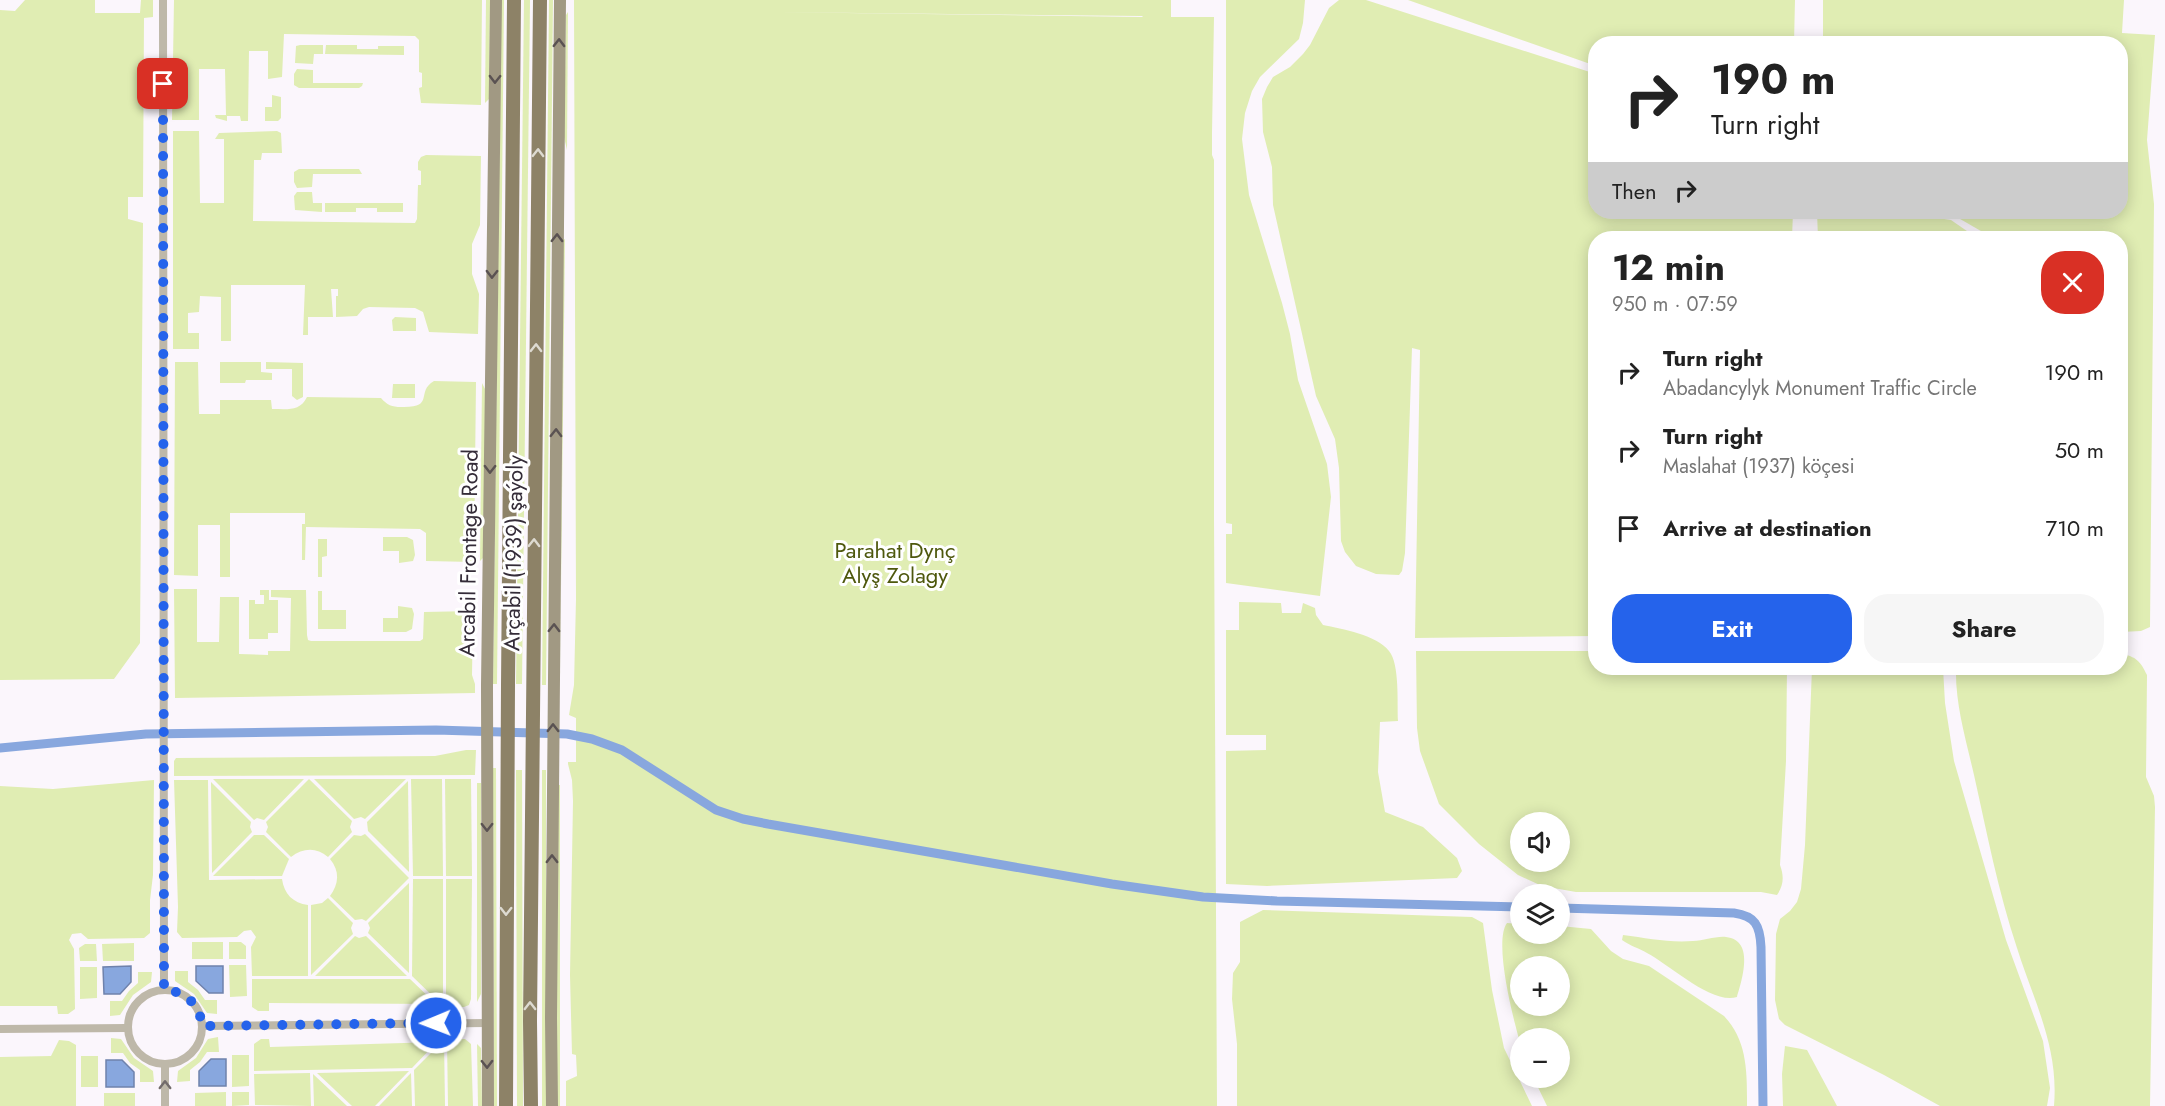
<!DOCTYPE html>
<html lang="en">
<head>
<meta charset="utf-8">
<style>
	:root { --surface:#fff; --page:#f6f6f6; --text:#222; --muted:#767676; --accent:#2563eb }
	body { margin:0; font-family:Jost,sans-serif; background:var(--page); color:var(--text); height:100vh; display:flex; flex-direction:column; font-size:22px; white-space:nowrap }
	* { box-sizing:border-box; margin:0 }
	p { font-size:20px; color:var(--muted) }
	.icon { flex:none; width:33px; height:33px; fill:none; stroke:currentColor; stroke-width:2; stroke-linecap:round; stroke-linejoin:round }
	.map { position:relative; flex:1; overflow:hidden }
	.drawer { position:absolute; left:1588px; top:231px; width:540px; height:444px; display:flex; flex-direction:column; background:var(--surface); border-radius:24px; box-shadow:0 3px 15px #0003 }
	.drawer>* { flex:none }
	.hud { position:absolute; left:1588px; top:36px; width:540px; height:183px; border-radius:24px; box-shadow:0 3px 15px #0003; background:#fff; color:var(--text); overflow:hidden }
	.controls { position:absolute; left:1510px; top:812px; display:grid; gap:12px }
	.controls a { display:grid; place-items:center; width:60px; height:60px; border-radius:50%; background:var(--surface); box-shadow:0 3px 15px #0003; font-size:30px }
	.pin { position:absolute; display:grid; place-items:center; width:51px; height:51px; color:#fff; margin:-26px; border-radius:12px; box-shadow:0 3px 9px #0006 }
	.me { position:absolute; width:66px; margin:-33px; rotate:269deg; stroke-linejoin:round; filter:drop-shadow(0 0 4px #0008) }
	.turn { display:flex; align-items:center; gap:21px; height:126px; padding:0 24px; font-size:27px }
	.turn .icon { width:78px; height:78px; stroke-width:2.5 }
	.turn b { display:block; font-size:42px; line-height:51px }
	.then { display:flex; align-items:center; height:57px; padding:0 24px; background:#0003; gap:12px; font-size:22px }
	.round { display:grid; place-items:center; flex:none; width:63px; height:63px; border-radius:24px; background:var(--page) }
	.head { display:flex; align-items:center; justify-content:space-between; height:102px; padding:0 24px }
	h1 { font-size:36px; font-weight:700; line-height:45px }
	.cta { display:flex; gap:12px; margin-top:auto; padding:12px 24px }
	.cta a { flex:1; height:69px; border-radius:24px; background:var(--accent); color:#fff; font-size:24px; font-weight:700; line-height:69px; text-align:center }
	.cta a+a { background:var(--page); color:var(--text) }
	ul { padding:0; list-style:none }
	li { display:flex; align-items:center; gap:18px; height:78px; padding:0 24px }
	li div { flex:1 }
	li b { display:block; font-size:22px }
	li em { font-style:normal }
	.map>svg:first-child { display:block }
	.green { fill:#e0edb3; fill-rule:evenodd }
	.water { fill:#88a7de; stroke:#6f82ac; stroke-width:1.5 }
	.lines { fill:none; stroke-linecap:round; stroke-linejoin:round }
	.canal { stroke:#88a7de; stroke-width:9 }
	.street { stroke:#beb8a9; stroke-width:8 }
	.secondary { stroke:#a19983; stroke-width:12 }
	.primary { stroke:#8d8267; stroke-width:14 }
	.oneway { stroke:#5a5252 }
	.oneway2 { stroke:#dddad1 }
	.oneway3 { stroke:#726b6b }
	.route { stroke:#2563eb; stroke-width:10; stroke-dasharray:0 18 }
	.labels { text-anchor:middle; stroke-width:6; stroke-linejoin:round; paint-order:stroke }
	.park-label { font-size:22px; fill:#4e580d; stroke:#fff }
	.street-label { font-size:22px; fill:#342c38; stroke:#fff }
</style>
</head>
<body>
<div class="map">
<svg width="2165" height="1106" viewBox="0 0 2165 1106">
	<rect width="100%" height="100%" fill="#fbf6fc"/>
	<g class="green">
		<path d="M25 0H95V13H140L141 0H153V17L144 18 143 197H128V219L143 223 140 643 114 679 0 680V10L15 11Z"/>
		<path d="M174 0H482L481 105 421 103 419 88 422 87V73L419 72V40L415 36 284 34 282 77 268 79V51H249L248 121H241L240 116H227V121L216 118 215 115H226L225 69H199V120H172Z"/>
		<path d="M486 0H490L489 99 485 103Z"/>
		<path d="M501 0H504L497 684H493Z"/>
		<path d="M524 0H530L522 684H516Z"/>
		<path d="M549 0H553L546 685H542Z"/>
		<path d="M574 0H1171V17H1214L1212 133V155L1214 160V516L1217 1106H566V1081L577 1076 576 1055 572 1054 570 975 573 801 572 780 568 764V762H576V718L569 715 574 685 576 599ZM769 12 1142 16 1143 17H1141Z"/>
		<path d="M1226 0H1305L1303 23 1299 39 1260 77 1252 91 1245 113 1242 139 1249 195 1282 303 1290 334 1298 380 1327 464 1331 497 1320 596 1226 583V534H1232V524L1226 523Z"/>
		<path d="M1339 0H1366L1596 74V212H1793L1792 238H1596V636L1415 638 1420 350 1412 348 1405 553 1402 571 1399 575 1376 574 1356 566 1345 552 1341 541 1339 468 1335 439 1316 396 1273 205 1272 167 1263 132 1262 99 1267 87 1273 77 1290 67 1303 54 1310 45 1329 8Z"/>
		<path d="M1408 0H1795L1794 43 1596 44V66Z"/>
		<path d="M1823 0H2124L2122 33 2155 35 2147 140 2154 204 2150 627 2141 631 2121 632V238H1993L1948 212H2121V44L1823 43Z"/>
		<path d="M568 12 567 150 564 137 566 15Z"/>
		<path d="M300 45H323V54H314L313 64 295 63 296 46Z"/>
		<path d="M326 45H357V49H378V46H404V55L325 54Z"/>
		<path d="M297 69 313 70V83H363L362 86 359 88H299L294 85V74Z"/>
		<path d="M272 95 281 97V118L278 121H265V107H272Z"/>
		<path d="M173 131H199L200 203H224V139H215L219 133 277 131 281 133 282 153H262L261 160H254L253 221 415 223 417 219 418 185H421V171L418 170V162L421 157 426 155 481 156 480 225 472 244V274L479 294 478 334 429 332 423 312 415 308 369 307 363 309 357 316 336 317V296H338V289H331L333 317H308V335H303L305 285H231V341H221V297L200 296 199 312 188 313V333H199V349H173Z"/>
		<path d="M299 169H359L362 174H313L312 187 297 188 294 182V172Z"/>
		<path d="M297 192H312L313 203H322V212L295 210 294 196Z"/>
		<path d="M325 203H403V212H377V208H356V212H325Z"/>
		<path d="M1817 212H1874L1924 216 1951 220 1977 238H1818Z"/>
		<path d="M565 239 560 676 563 240Z"/>
		<path d="M395 317 416 318V331H393L392 320Z"/>
		<path d="M175 362H198L199 414H220V400H271L272 409C286 409 300 412 307 397L381 398C387 405 392 407 401 407 436 408 415 392 434 381L476 382 474 562 426 561V533L420 529 306 527 305 560H302V524H305V513H230V577H220V525H198V576L174 575Z"/>
		<path d="M220 362H261V372L272 373V380H246L245 383H220Z"/>
		<path d="M266 362 303 363V397L297 400 292 396V369H266Z"/>
		<path d="M482 383 486 391 483 558 480 561Z"/>
		<path d="M393 384H415V398H392Z"/>
		<path d="M383 537H407L413 540 415 555 413 561 399 563V551H383Z"/>
		<path d="M318 539H327V556L322 557V577H318Z"/>
		<path d="M174 589H197V642H219L220 597H239V654L268 655V651H290L291 598 271 597V590H306L307 635 308 640 311 641H420L423 639 424 612 473 611 472 675 475 684V693L175 698Z"/>
		<path d="M260 590H269V600H278V633H268V639H249V600H255V604H264V595H260Z"/>
		<path d="M318 591H322V610H346V629H318Z"/>
		<path d="M1239 602 1281 603 1282 613H1301L1303 603 1315 608 1316 615 1323 625C1342 629 1377 635 1389 651 1400 664 1397 704 1398 721L1380 722 1378 772 1385 812 1423 827 1457 858 1462 871 1457 878 1267 886 1226 884V751L1266 750V735H1226V630H1239Z"/>
		<path d="M398 606 412 608 414 614 412 629 406 632H383V618H398Z"/>
		<path d="M1416 651H1596V668H1787L1786 761 1780 865C1784 876 1784 885 1777 895L1761 892H1576L1542 886 1518 875 1479 844 1439 804 1420 751 1417 728ZM1521 822H1560V861H1521Z"/>
		<path d="M2121 654C2136 656 2141 662 2147 675L2146 777 2154 796 2155 807 2150 1106H2054C2059 1047 2034 1002 2017 948 1998 891 1987 833 1974 775 1966 740 1955 704 1956 668H2121Z"/>
		<path d="M1812 668H1943L1945 703 1954 761 2006 940 2043 1041 2050 1088 2047 1106H1940L1884 1075 1785 1025 1779 1019 1775 1000 1776 934 1780 919 1790 911 1797 902 1801 889 1805 845Z"/>
		<path d="M466 750H476L475 775 174 776V761L176 758 435 756Z"/>
		<path d="M493 768H496L497 1106H494Z"/>
		<path d="M516 770H522L523 1106H517Z"/>
		<rect x="542" y="770" width="4" height="336"/>
		<path d="M213 779H304L264 820 257 818 254 820Z"/>
		<path d="M309 779 352 821 350 827 352 832 328 857C316 847 303 848 291 857L266 832 268 827 266 822Z"/>
		<path d="M314 779H406L365 819 361 817 354 819Z"/>
		<path d="M411 779H442L443 876H413Z"/>
		<path d="M445 779H471L472 876H446Z"/>
		<path d="M154 780 153 875 150 900V933L144 938 88 939 81 933 72 934 69 940 74 949 75 1009 68 1014H58L57 1006H0V786L53 789Z"/>
		<path d="M174 780H208L209 880 282 879C284 894 293 903 308 905V976H252L251 947 256 937 251 930 244 931 237 937 182 938 177 932 178 907Z"/>
		<path d="M408 781 409 872 368 831 367 822Z"/>
		<path d="M211 782 251 822 250 827 252 832 212 873Z"/>
		<path d="M477 783H481V994L477 1002Z"/>
		<rect x="557" y="785" width="3" height="321"/>
		<path d="M365 834 409 878 366 921 362 919 355 920 330 896C339 884 340 871 330 859L354 835 361 836Z"/>
		<path d="M254 835H264L289 859 282 876H213Z"/>
		<path d="M413 879H443V1006L412 976Z"/>
		<path d="M446 879H472L471 999 469 1005 464 1007H446Z"/>
		<path d="M409 883V973L368 933 370 928 368 923Z"/>
		<path d="M328 898 353 923 351 928 353 934 311 975V905L322 903Z"/>
		<path d="M1263 910 1472 917 1483 923 1492 990 1504 1048 1532 1106H1237V1044L1232 999 1233 973 1240 962V922Z"/>
		<path d="M1507 923 1521 924V933H1560V926L1591 929 1611 951 1623 959 1649 966 1724 1016C1748 1041 1747 1074 1747 1106H1547L1533 1077H1560V1038H1521V1046C1514 1022 1493 942 1507 923ZM1521 966H1560V1005H1521Z"/>
		<path d="M1623 935C1647 938 1669 943 1693 941 1704 941 1715 936 1726 937 1755 940 1742 980 1737 997 1712 1005 1670 965 1647 953 1639 948 1630 946 1622 940Z"/>
		<path d="M355 936 359 938 366 936 407 976H315Z"/>
		<rect x="192" y="942" width="31" height="17"/>
		<path d="M229 942H241L246 946V959H229Z"/>
		<path d="M134 943V961H103L102 944Z"/>
		<path d="M85 944H96L97 961H80L79 948Z"/>
		<path d="M229 965H246L247 996 230 997Z"/>
		<path d="M80 967H97V998L80 999Z"/>
		<path d="M175 971H188V982L198 990 205 1000H217V1014L207 1013 194 994 175 981Z"/>
		<path d="M138 972H152L151 982 133 995 120 1015 110 1016V1001H122L129 991 138 983Z"/>
		<path d="M252 979H410L436 1004 269 1003V1011H258L252 1007Z"/>
		<path d="M218 1037 219 1052H207L200 1062 190 1070V1081L177 1082 178 1071 196 1058 208 1039Z"/>
		<path d="M111 1038 121 1039 134 1058 153 1071 154 1082H140V1070L130 1063 123 1053H111Z"/>
		<path d="M261 1039H269L270 1047 437 1042 412 1068 254 1071V1044Z"/>
		<path d="M447 1039H465L471 1044 473 1106H448Z"/>
		<path d="M59 1040 69 1041 76 1045V1106H0V1057L51 1056Z"/>
		<path d="M444 1040 445 1106H415L414 1070Z"/>
		<path d="M477 1044 481 1048 482 1106H478Z"/>
		<path d="M1785 1046 1807 1050 1837 1106H1783L1782 1074Z"/>
		<path d="M232 1055H249V1086L232 1087Z"/>
		<rect x="81" y="1056" width="17" height="31"/>
		<path d="M409 1071 375 1106H352L317 1073Z"/>
		<path d="M310 1073 311 1106 255 1105 254 1074Z"/>
		<path d="M411 1073 412 1106H379Z"/>
		<path d="M313 1074 347 1106H314Z"/>
		<path d="M226 1092V1106H195V1093Z"/>
		<path d="M232 1092H249V1105L232 1106Z"/>
		<rect x="104" y="1093" width="31" height="13"/>
	</g>
	<g class="water">
		<path d="M131 966V982L120 994H104L103 967Z"/>
		<path d="M196 966H223V993H209L196 981Z"/>
		<path d="M211 1059H226V1086H199V1071Z"/>
		<path d="M106 1060H122L134 1072V1087H106Z"/>
	</g>
	<g class="lines">
		<g class="canal">
			<path d="M0 748 146 734 436 730 567 734 592 739 622 750 716 810 743 819 768 824 1112 884 1203 897 1277 901 1521 907"/>
			<path d="M1560 908 1734 913C1755 916 1760 925 1761 947L1763 1106"/>
		</g>
		<g class="street">
			<path d="M163 0 164 989"/>
			<circle cx="165" cy="1027" r="37"/>
			<path d="M202 1026 487 1023"/>
			<path d="M0 1029 127 1028"/>
			<path d="M165 1064V1106"/>
		</g>
		<g class="secondary">
			<path d="M488 1106 487 685 496 0"/>
			<path d="M552 1106 551 1018 560 0"/>
		</g>
		<g class="primary">
			<path d="M506 1106 508 685 514 0"/>
			<path d="M531 1106 530 1021 540 0"/>
		</g>
	</g>
	<defs><path id="oneway-chevron" d="M-2-3.5L2.5 0L-2 3.5" fill="none" stroke-width="1.6" stroke-linecap="round" stroke-linejoin="round" transform="scale(1.5)"/></defs>
	<g class="oneway">
		<use href="#oneway-chevron" transform="translate(559 43) rotate(-89)"/>
		<use href="#oneway-chevron" transform="translate(495 79) rotate(91)"/>
		<use href="#oneway-chevron" transform="translate(557 238) rotate(-89)"/>
		<use href="#oneway-chevron" transform="translate(492 274) rotate(91)"/>
		<use href="#oneway-chevron" transform="translate(556 433) rotate(-89)"/>
		<use href="#oneway-chevron" transform="translate(490 469) rotate(91)"/>
		<use href="#oneway-chevron" transform="translate(554 628) rotate(-89)"/>
		<use href="#oneway-chevron" transform="translate(553 728) rotate(-90)"/>
		<use href="#oneway-chevron" transform="translate(487 827) rotate(90)"/>
		<use href="#oneway-chevron" transform="translate(552 859) rotate(-90)"/>
		<use href="#oneway-chevron" transform="translate(487 1064) rotate(89)"/>
	</g>
	<g class="oneway2">
		<use href="#oneway-chevron" transform="translate(538 153) rotate(-89)"/>
		<use href="#oneway-chevron" transform="translate(536 348) rotate(-89)"/>
		<use href="#oneway-chevron" transform="translate(534 543) rotate(-89)"/>
		<use href="#oneway-chevron" transform="translate(506 911) rotate(90)"/>
		<use href="#oneway-chevron" transform="translate(530 1006) rotate(-90)"/>
	</g>
	<use class="oneway3" href="#oneway-chevron" transform="translate(165 1085) rotate(-90)"/>
	<g class="lines">
		<path class="route" d="M163 84 164 990C186 991 200 1005 202 1026L436 1023"/>
	</g>
	<g class="labels">
		<g class="park-label">
			<text x="895" y="558">Parahat Dynç<tspan x="895" dy="25">Alyş Zolagy</tspan></text>
		</g>
		<g class="street-label">
			<text transform="translate(468 553) rotate(-89)" y="8">Arcabil Frontage Road</text>
			<text transform="translate(513 553) rotate(-89)" y="8">Arçabil (1939) şaýoly</text>
		</g>
	</g>
</svg>
<div class="controls">
<a><svg class="icon" aria-label="sound" viewBox="0 0 24 24"><path d="M4 9h4l5-4v14l-5-4H4zM17 9q2 3 0 6"/></svg></a>
<a><svg class="icon" aria-label="layers" viewBox="0 0 24 24"><path d="M12 4l9 5-9 5-9-5zM3 14l9 5 9-5"/></svg></a>
<a>+</a>
<a>−</a>
</div>
<div class="pin" style="left:163px;top:84px;background:#d93025"><svg class="icon" aria-label="arrive" viewBox="0 0 24 24"><path d="M6 21V4h12l-3 4 3 4H6"/></svg></div>
<svg class="me" style="left:436px;top:1023px" viewBox="-20 -20 40 40"><circle r="17" fill="#2563eb" stroke="#fff" stroke-width="3"/><path d="M0-11L8 9 0 5-8 9z" fill="#fff"/></svg>
<div class="hud">
<div class="turn"><svg class="icon" aria-label="right" viewBox="0 0 24 24"><path d="M7 20v-9h11M14 6l5 5-5 5"/></svg><div><b>190 m</b>Turn right</div></div>
<div class="then">Then<svg class="icon" aria-label="right" viewBox="0 0 24 24"><path d="M7 20v-9h11M14 6l5 5-5 5"/></svg></div>
</div>
<section class="drawer">
<div class="head"><div><h1>12 min</h1><p>950 m · 07:59</p></div><a class="round" style="background:#d93025;color:#fff"><svg class="icon" aria-label="close" viewBox="0 0 24 24"><path d="M6 6l12 12M18 6L6 18"/></svg></a></div>
<ul>
<li><svg class="icon" aria-label="right" viewBox="0 0 24 24"><path d="M7 20v-9h11M14 6l5 5-5 5"/></svg><div><b>Turn right</b><p>Abadancylyk Monument Traffic Circle</p></div><em>190 m</em></li>
<li><svg class="icon" aria-label="right" viewBox="0 0 24 24"><path d="M7 20v-9h11M14 6l5 5-5 5"/></svg><div><b>Turn right</b><p>Maslahat (1937) köçesi</p></div><em>50 m</em></li>
<li><svg class="icon" aria-label="arrive" viewBox="0 0 24 24"><path d="M6 21V4h12l-3 4 3 4H6"/></svg><div><b>Arrive at destination</b></div><em>710 m</em></li>
</ul>
<div class="cta"><a>Exit</a><a>Share</a></div>
</section>
</div>
</body>
</html>
